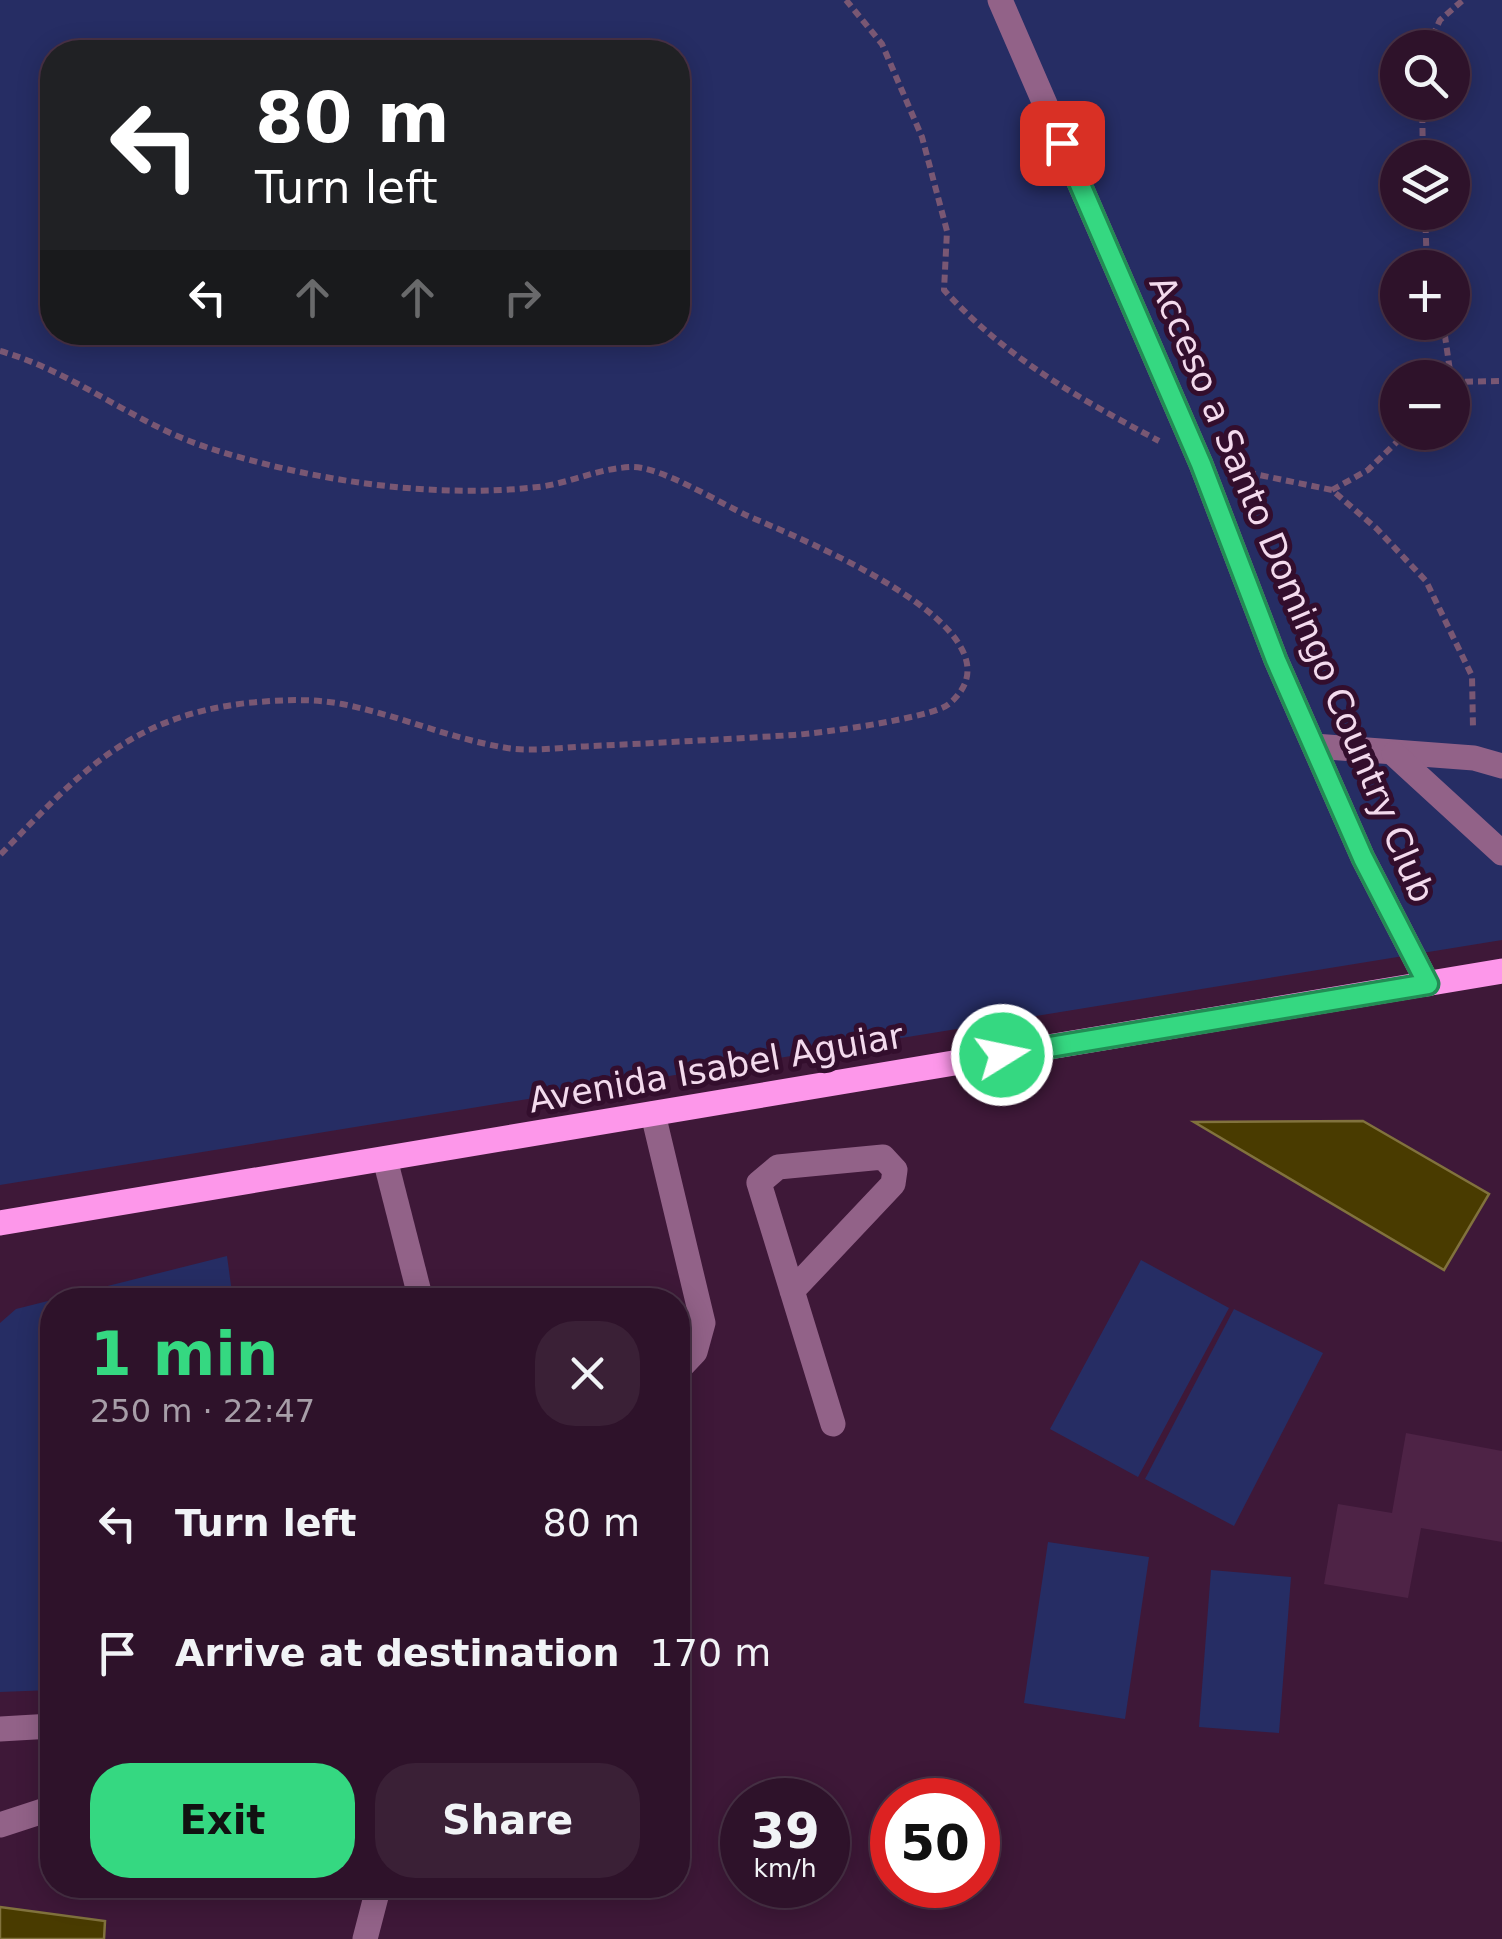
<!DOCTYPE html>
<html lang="en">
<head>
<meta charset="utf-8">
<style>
	:root { --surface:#2e122a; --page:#3a2036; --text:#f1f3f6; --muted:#a79ea8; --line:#493247; --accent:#35d881 }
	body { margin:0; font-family:"DejaVu Sans",sans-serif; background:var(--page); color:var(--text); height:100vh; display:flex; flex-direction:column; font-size:38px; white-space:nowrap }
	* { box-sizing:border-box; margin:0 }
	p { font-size:32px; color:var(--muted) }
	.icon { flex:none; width:55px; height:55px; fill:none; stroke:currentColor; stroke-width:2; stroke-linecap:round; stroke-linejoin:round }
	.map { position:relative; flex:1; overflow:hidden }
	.side { position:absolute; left:40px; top:1288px; width:650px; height:610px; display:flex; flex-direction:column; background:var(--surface); border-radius:40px; box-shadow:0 5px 25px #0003,0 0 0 2px var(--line) }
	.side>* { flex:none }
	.top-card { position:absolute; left:40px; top:40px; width:650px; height:305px; border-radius:40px; box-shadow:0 5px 25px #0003,0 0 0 2px var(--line); background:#202124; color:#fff; overflow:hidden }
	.controls { position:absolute; left:1380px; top:30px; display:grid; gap:20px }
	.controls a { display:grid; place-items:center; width:90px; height:90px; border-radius:50%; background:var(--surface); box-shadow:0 5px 25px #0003,0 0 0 2px var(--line); font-size:50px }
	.speed { position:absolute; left:720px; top:1778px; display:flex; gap:20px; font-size:50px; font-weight:700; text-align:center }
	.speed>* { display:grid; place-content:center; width:130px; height:130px; border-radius:50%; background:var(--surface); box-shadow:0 5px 25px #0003,0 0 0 2px var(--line); line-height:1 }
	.speed small { font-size:25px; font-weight:400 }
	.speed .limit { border:15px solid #d22; background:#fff; color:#111 }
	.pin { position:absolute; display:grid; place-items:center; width:85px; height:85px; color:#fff; margin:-42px; border-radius:20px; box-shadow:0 5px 15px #0006 }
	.me { position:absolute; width:110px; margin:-55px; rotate:80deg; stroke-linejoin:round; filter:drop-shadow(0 0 8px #0008) }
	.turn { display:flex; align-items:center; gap:35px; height:210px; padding:0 50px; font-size:45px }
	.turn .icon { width:130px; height:130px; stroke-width:2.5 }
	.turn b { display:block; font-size:70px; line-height:85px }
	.lanes { display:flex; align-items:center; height:95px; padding:0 50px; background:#0003; justify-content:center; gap:50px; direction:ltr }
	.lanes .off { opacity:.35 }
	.round { display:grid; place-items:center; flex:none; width:105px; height:105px; border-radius:40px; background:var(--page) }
	.head { display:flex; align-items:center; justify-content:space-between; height:170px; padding:0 50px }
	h1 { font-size:60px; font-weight:600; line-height:75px; color:var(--accent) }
	.button { display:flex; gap:20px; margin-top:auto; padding:20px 50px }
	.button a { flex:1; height:115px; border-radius:40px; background:var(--accent); color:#111; font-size:40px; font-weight:600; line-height:115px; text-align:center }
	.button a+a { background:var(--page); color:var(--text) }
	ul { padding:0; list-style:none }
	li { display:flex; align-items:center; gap:30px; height:130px; padding:0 50px }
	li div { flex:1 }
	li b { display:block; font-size:38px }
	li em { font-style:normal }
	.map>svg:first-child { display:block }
	.built { fill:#4e2346 }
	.green { fill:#262d64; fill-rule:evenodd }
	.building { fill:#493b00; stroke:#81723d; stroke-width:2.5 }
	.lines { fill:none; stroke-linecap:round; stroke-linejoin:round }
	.path { stroke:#795773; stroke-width:6; stroke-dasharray:8 5; stroke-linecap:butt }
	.minor { stroke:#926288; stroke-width:25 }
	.major { stroke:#fd97ea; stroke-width:25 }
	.route-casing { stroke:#228c54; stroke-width:25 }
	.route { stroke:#35d881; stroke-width:18 }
	.labels { text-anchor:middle; stroke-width:10; stroke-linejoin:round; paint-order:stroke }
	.street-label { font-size:35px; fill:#f3daed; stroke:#330e2d }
</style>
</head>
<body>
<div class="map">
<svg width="1502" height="1939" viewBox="0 0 1502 1939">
	<rect width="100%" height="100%" fill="#3e1838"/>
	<path class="built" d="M1406 1433 1502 1451V1542L1421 1528 1408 1598 1324 1584 1338 1504 1392 1513Z"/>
	<g class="green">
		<path d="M0 0H1502V940L0 1185ZM1398 48H1452V102H1398ZM52 52H678V332H52ZM1398 158H1452V212H1398ZM1398 268H1452V322H1398ZM1398 378H1452V432H1398Z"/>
		<path d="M227 1256 233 1300H52V1690L0 1692V1323L16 1309Z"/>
		<path d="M1141 1260 1229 1308 1138 1477 1050 1429Z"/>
		<path d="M1234 1309 1323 1353 1234 1526 1145 1479Z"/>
		<path d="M1048 1542 1149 1557 1125 1719 1024 1703Z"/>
		<path d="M1211 1570 1291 1577 1279 1733 1199 1727Z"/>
	</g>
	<g class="building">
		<path d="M1363 1121 1489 1194 1444 1270 1194 1122Z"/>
		<path d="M0 1907 105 1921 104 1939H0Z"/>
	</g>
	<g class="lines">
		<g class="path">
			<path d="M846 0 882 44 922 137 947 231 944 290C1007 359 1077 397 1159 441"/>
			<path d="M1427 48 1440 20 1463 0"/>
			<path d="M1422 102 1423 158"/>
			<path d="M1425 212 1427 268"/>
			<path d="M1443 322 1451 378"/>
			<path d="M0 351C75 372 137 426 212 449 314 481 432 499 538 487 571 483 595 469 631 467 660 466 720 503 748 516 796 537 1035 631 949 704 932 718 822 733 794 735 727 739 659 743 592 746 565 747 534 752 507 748 451 739 398 715 342 704 310 698 279 700 247 703 128 717 79 774 0 855"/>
			<path d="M1452 382 1502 381"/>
			<path d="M1235 470 1332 490 1377 529 1426 581 1472 676 1473 728"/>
			<path d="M1332 490 1368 470 1407 432"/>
		</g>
		<g class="minor">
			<path d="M1000 0 1201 464 1276 660 1363 858 1428 984"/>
			<path d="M1314 746 1474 758 1502 766"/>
			<path d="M1394 754 1502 853"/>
			<path d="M653 1114 703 1323 695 1352 678 1370"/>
			<path d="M385 1159 421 1300"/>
			<path d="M792 1291 893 1184 895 1170 883 1157 778 1167 759 1183 833 1424"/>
			<path d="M0 1729 52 1726"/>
			<path d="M0 1825 52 1808"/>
			<path d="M365 1939 379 1885"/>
		</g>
		<path class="major" d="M0 1223 1502 971"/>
	</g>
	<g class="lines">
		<defs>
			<path id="route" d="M1002 1055 1428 984 1363 858 1276 660 1201 464 1062 143"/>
		</defs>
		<use href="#route" class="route-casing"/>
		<use href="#route" class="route"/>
	</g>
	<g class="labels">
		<g class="street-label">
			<text transform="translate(1292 589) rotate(67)" y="12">Acceso a Santo Domingo Country Club</text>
			<text transform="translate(716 1068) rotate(-10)" y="12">Avenida Isabel Aguiar</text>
		</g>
	</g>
</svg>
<div class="controls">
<a><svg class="icon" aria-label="search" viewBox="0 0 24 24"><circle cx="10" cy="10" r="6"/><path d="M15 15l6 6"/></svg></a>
<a><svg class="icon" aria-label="layers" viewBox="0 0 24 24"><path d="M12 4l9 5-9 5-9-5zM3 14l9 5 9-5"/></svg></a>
<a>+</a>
<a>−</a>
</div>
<div class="speed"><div>39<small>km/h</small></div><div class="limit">50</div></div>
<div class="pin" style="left:1062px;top:143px;background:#d93025"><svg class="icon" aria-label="arrive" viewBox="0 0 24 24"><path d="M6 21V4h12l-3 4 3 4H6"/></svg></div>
<svg class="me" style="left:1002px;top:1055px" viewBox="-20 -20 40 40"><circle r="17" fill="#35d881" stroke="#fff" stroke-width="3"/><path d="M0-11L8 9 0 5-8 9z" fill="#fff"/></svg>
<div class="top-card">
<div class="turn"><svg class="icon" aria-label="left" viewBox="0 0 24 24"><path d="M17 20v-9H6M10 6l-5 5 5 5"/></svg><div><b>80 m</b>Turn left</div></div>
<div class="lanes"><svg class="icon" aria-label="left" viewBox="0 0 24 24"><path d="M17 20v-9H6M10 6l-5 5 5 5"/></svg><svg class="icon off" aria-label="ahead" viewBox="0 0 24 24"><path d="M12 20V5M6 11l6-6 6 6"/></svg><svg class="icon off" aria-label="ahead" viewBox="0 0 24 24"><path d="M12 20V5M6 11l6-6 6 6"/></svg><svg class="icon off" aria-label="right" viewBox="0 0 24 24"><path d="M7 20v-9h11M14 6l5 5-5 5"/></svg></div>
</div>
<section class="side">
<div class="head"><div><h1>1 min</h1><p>250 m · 22:47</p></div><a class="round"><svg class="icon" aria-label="close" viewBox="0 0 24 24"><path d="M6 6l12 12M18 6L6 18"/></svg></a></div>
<ul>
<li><svg class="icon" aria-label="left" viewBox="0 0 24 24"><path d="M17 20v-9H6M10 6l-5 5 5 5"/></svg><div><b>Turn left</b></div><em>80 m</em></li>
<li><svg class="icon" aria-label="arrive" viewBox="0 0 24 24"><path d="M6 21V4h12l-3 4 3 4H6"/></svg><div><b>Arrive at destination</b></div><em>170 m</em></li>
</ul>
<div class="button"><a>Exit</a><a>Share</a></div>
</section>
</div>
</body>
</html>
